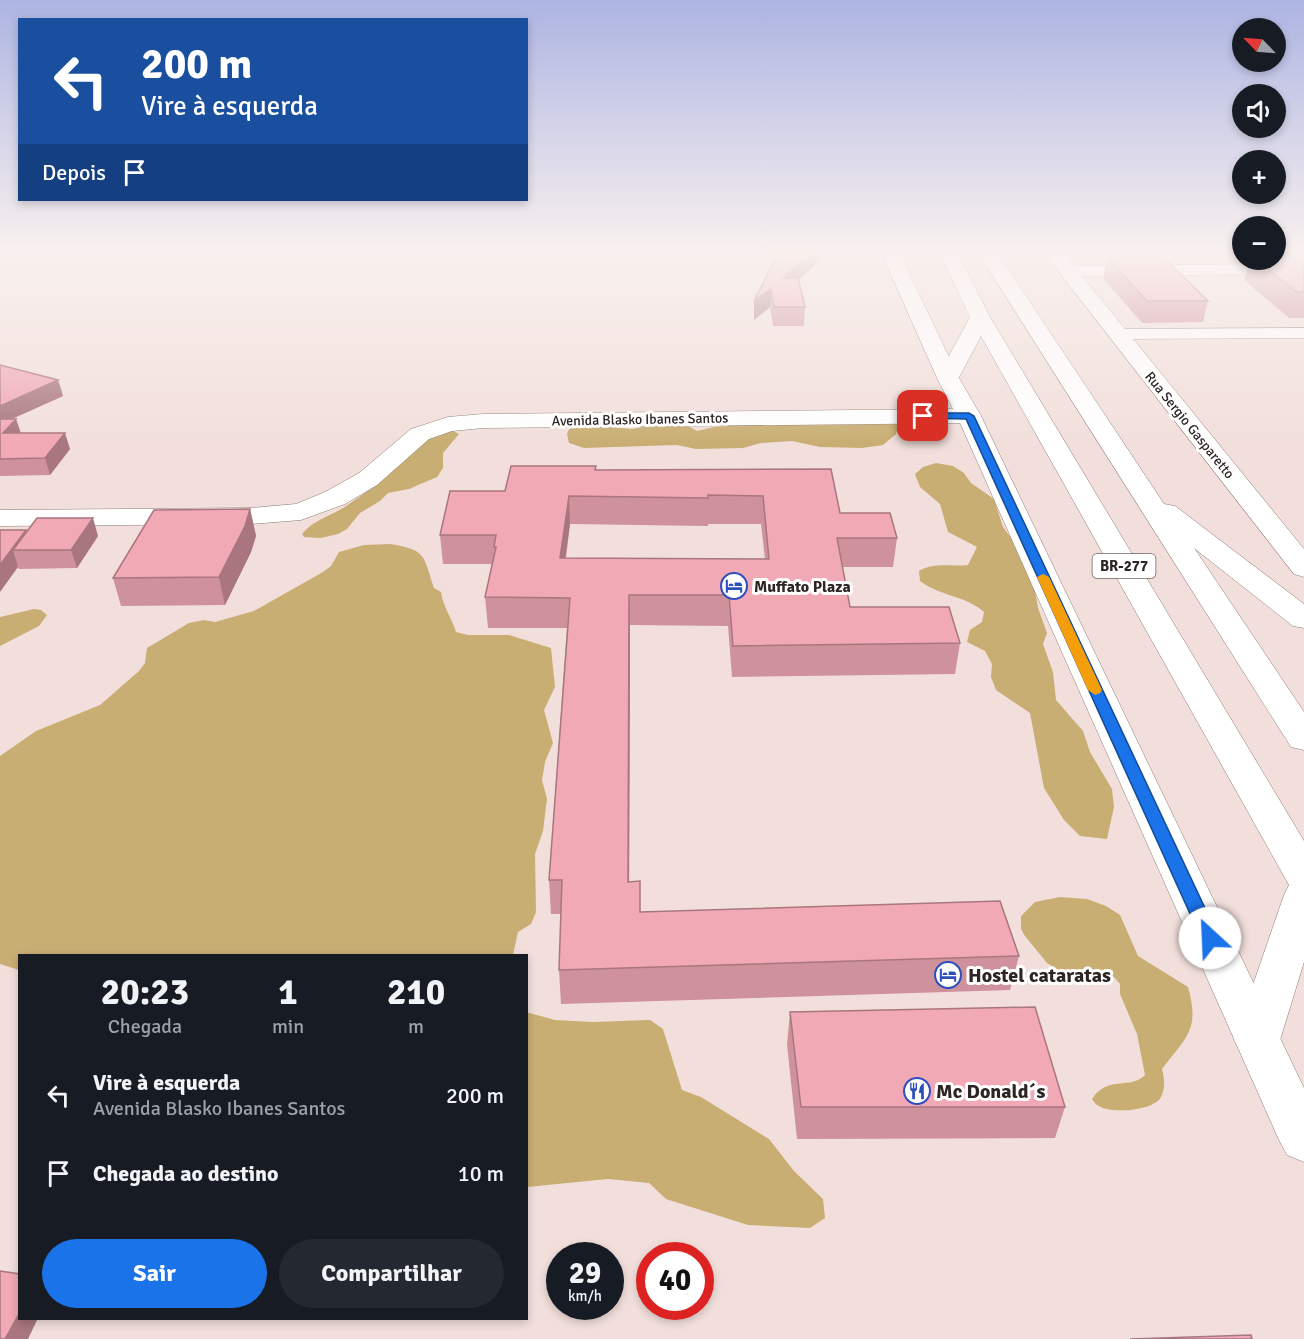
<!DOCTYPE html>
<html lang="pt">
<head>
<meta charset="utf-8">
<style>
	:root { --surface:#171b24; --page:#242831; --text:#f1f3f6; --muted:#9ea1a6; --accent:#1a73e8 }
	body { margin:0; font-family:Signika,sans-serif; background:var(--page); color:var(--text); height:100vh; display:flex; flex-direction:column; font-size:22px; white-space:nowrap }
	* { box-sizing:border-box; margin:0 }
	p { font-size:20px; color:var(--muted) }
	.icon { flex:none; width:33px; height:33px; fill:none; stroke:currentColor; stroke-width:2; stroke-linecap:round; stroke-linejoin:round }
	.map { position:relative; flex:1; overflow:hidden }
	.panel { position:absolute; left:18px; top:954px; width:510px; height:366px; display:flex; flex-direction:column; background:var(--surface); border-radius:0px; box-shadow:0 3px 9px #0003 }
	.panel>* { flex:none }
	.top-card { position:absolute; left:18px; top:18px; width:510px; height:183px; border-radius:0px; box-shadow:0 3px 9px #0003; background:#1a4fa0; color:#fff; overflow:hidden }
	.needle { width:39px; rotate:295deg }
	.fabs { position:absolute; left:1232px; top:18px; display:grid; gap:12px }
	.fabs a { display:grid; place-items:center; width:54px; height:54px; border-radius:50%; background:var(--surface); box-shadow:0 3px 9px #0003; font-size:30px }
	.speed { position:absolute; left:546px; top:1242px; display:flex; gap:12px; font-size:30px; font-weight:700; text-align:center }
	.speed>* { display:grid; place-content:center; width:78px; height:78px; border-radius:50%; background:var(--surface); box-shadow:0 3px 9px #0003; line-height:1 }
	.speed small { font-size:15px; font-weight:400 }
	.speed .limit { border:9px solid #d22; background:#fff; color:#111 }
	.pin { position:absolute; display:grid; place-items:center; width:51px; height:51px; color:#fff; margin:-26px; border-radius:12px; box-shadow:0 3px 9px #0006 }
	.me { position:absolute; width:66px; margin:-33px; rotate:335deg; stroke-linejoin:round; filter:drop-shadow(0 0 4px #0008) }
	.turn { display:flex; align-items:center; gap:21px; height:126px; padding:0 24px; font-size:27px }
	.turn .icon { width:78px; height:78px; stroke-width:2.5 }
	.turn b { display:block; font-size:42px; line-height:51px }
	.then { display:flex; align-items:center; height:57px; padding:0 24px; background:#0003; gap:12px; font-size:22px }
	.eta { display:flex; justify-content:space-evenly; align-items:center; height:102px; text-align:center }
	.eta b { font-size:36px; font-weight:800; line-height:42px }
	.cta { display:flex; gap:12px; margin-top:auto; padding:12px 24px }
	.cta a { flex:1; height:69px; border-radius:36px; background:var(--accent); color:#fff; font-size:24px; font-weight:800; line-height:69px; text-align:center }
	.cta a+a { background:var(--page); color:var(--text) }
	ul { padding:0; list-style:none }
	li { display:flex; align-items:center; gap:18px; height:78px; padding:0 24px }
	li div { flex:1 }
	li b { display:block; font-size:22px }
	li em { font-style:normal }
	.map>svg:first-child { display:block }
	.green { fill:#c9ae74 }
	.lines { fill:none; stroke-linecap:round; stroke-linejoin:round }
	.minor-casing { stroke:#8c7b77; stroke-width:1 }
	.tertiary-casing { stroke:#8c7b77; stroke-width:1 }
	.secondary-casing { stroke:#8c7b77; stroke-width:1 }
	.motorway-casing { stroke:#8c7b77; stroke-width:1 }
	.minor { fill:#fff; fill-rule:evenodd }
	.tertiary { fill:#fff; fill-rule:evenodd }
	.secondary { fill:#fff; fill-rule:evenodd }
	.motorway { fill:#fff; fill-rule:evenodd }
	.wall { fill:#cf919c; fill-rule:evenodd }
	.shaded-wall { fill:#a9767f }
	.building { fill:#f1a9b5; stroke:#a9767f; stroke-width:1.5; fill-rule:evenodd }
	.route { fill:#1a73e8; stroke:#114b97; stroke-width:1.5 }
	.slow { fill:#f59e0b }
	.labels { text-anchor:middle; stroke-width:6; stroke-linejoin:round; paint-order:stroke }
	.far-street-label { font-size:14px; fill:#2c2523; stroke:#fff }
	.shield { fill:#fff; stroke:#6b6665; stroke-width:1.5 }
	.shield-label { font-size:15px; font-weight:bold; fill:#2c2523 }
	.poi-label { font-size:16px; font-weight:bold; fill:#2c2523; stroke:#fff; text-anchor:start }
	.near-poi-label { font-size:20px; font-weight:bold; fill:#2c2523; stroke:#fff; text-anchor:start }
</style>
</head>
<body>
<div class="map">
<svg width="1304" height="1339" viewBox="0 0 1304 1339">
	<rect width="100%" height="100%" fill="#f2dfdb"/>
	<g class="green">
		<path d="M844 419 896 421 899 425 896 434 883 445 862 448 820 447 792 441 761 443 743 448 696 449 677 445 584 448 569 443 567 434 569 429 586 425 633 429 651 425 690 427 697 431 714 427 752 424 791 425Z"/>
		<path d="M451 430 459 434 443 453V468L437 477 409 489 388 493 380 501 360 513 347 529 338 534 321 538 304 537 302 534C314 519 334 515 349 504 359 497 370 490 379 481 400 462 421 434 451 430Z"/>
		<path d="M936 463 953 466 964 473 971 483 994 499 1003 527 1020 550 1034 585 1038 608 1047 633 1043 644 1053 672 1056 700 1083 731 1090 752 1112 789 1114 807 1107 839 1080 836 1064 820 1044 788 1030 713 996 690 991 677 992 664 985 651 967 642 970 630 982 622 984 612C965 595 941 597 920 581L919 571C934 562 951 567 968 565L977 547 948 532 940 504 920 487 915 474 923 467Z"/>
		<path d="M390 544C427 550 423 555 434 588L441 592C443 607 452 618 456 632L468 635H509L551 648 555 687 544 710 553 743 545 762 542 780 547 799 543 831 535 854 536 912 531 924 518 932 513 955 20 956 19 970 0 964V756L36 731 100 705 139 671 145 663 147 648 189 623 204 620 215 622 254 611 323 572 331 566 339 552 364 545Z"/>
		<path d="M34 609 41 610 47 615 39 626 0 646V617Z"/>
		<path d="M1060 897 1087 899 1106 906 1120 915 1138 956 1188 987C1200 1030 1187 1036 1162 1069 1164 1078 1166 1087 1161 1097 1154 1111 1111 1114 1099 1106 1096 1105 1094 1102 1092 1099 1107 1075 1131 1090 1145 1075L1137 1034 1120 994V984L1114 977 1106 975 1070 977 1047 963 1025 936 1021 929V916L1035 902Z"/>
		<path d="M526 1012 555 1020 593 1022 650 1020 663 1029 682 1090 701 1097 769 1139 794 1171 823 1199 825 1218 810 1228 748 1225 666 1199 649 1183 629 1181 608 1179 527 1187Z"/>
	</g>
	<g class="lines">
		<defs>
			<g id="minor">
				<path d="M1304 264V274L1068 276 1060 271 1068 266Z"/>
				<path d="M1304 328V338L1118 339 1112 338 1109 334 1112 330 1118 329Z"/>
			</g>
			<g id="tertiary">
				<path d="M1045 254H1064L1304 549V577L1294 574Z"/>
				<path d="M969 409 978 411 981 416 1304 1088V1162L1287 1155 1279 1140 957 416 960 411Z"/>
			</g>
			<path id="secondary" d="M882 254H900L959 378 981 416 978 421 969 423 483 428 452 431 429 439 377 485 345 504 301 520 251 524 0 526V510L251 508 296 504 325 492 359 473 411 429 448 417 483 414 953 409 937 378Z"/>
			<g id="motorway">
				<path d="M940 254H958L990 317 1304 841V962L1280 1040 1273 1053 1257 1059 1241 1053 1234 1040 1284 895 1289 885 981 336 956 383 948 385 940 383 937 378 970 317Z"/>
				<path d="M979 254H998L1164 504 1175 506 1304 604V628L1293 626 1194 548 1304 712V750L1291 747 1286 739Z"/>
			</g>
		</defs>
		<use href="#minor" class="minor-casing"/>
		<use href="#tertiary" class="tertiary-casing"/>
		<use href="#secondary" class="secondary-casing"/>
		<use href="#motorway" class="motorway-casing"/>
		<use href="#minor" class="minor"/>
		<use href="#tertiary" class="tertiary"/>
		<use href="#secondary" class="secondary"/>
		<use href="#motorway" class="motorway"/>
	</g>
	<g class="wall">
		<path d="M652 254H678L674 258Z"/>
		<path d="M778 254 820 260 798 281 805 307 804 326H773L770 307 754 320Z"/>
		<path d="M1304 255V318H1289L1244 280 1250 260H1275Z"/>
		<path d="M1108 258 1208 301 1203 322 1142 323 1103 278Z"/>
		<path d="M0 365 58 380 63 396 12 419H16L21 433 70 449 50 475 0 476Z"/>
		<path d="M831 469 840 513 897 538 893 567H842L850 607 960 643 955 674 732 677 728 626 630 625 629 882 640 912 1019 956 1010 990 561 1004 559 970 561 914H551L549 880 567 628H488L485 597 493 564H443L440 535 505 491 596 470ZM570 524 708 526V524H761L765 559 566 558Z"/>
		<path d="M250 509 256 536 251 552 225 605 121 606 113 578Z"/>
		<path d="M0 530 27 532 98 536 77 568 19 569Z"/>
		<path d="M790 1012 1065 1107 1055 1138 797 1139 787 1044Z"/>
	</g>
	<g class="shaded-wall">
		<path d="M809 254H821L820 260 782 296 783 278Z"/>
		<path d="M771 289 770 307 754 320V301Z"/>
		<path d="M58 380 63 396 0 424V406Z"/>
		<path d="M16 419 21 435 3 433Z"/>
		<path d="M65 433 70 449 50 475 45 458Z"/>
		<path d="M569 496 570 524 561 587 560 558Z"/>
		<path d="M250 509 256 536 251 552 225 605 219 577Z"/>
		<path d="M93 518 98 536 77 568 71 550Z"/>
		<path d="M26 530 32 548 13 550 18 567 0 592V565Z"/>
		<path d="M629 595 630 625 629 915 628 882Z"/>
		<path d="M20 1312V1318H38L28 1339H5Z"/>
	</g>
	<g class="building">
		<path d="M778 254H809L783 278H798L805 307H774L771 289 754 301Z"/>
		<path d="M1275 255H1304V292H1297L1256 260H1275Z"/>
		<path d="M1108 258H1164L1208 301H1147Z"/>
		<path d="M0 365 58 380 0 406Z"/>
		<path d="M0 419H16L3 433H65L45 458 0 459Z"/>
		<path d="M511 466H596L595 470 831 469 840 513H890L897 538H837L850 607H949L960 643 733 646 729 595H629L628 882 640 881V912L1000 901 1019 956 559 970 562 880H549L570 598 485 597 496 547H494L496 535H440L450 491H505ZM708 495 763 496 769 559 560 558 569 496 708 498Z"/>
		<path d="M250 509 245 526 219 577 113 578 154 510Z"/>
		<path d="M37 518H93L71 550H13Z"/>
		<path d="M0 530H26L0 565Z"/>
		<path d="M1035 1007 1065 1107H801L790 1012Z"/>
		<path d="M0 1271 20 1274V1312L5 1339H0Z"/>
		<path d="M1251 1335 1252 1339H1130Z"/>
	</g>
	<linearGradient id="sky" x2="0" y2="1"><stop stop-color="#adb4e2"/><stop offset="0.57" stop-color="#f9f1ef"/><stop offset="1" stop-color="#f9f1ef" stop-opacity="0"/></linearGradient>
	<rect width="1304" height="442" fill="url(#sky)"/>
	<path class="route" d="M923 413H969L974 416 1219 938 1216 943 1210 945 1204 943 1201 938 966 419 920 418 918 416Z"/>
	<path class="slow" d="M1043 574 1049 577 1102 690 1100 693 1095 695 1088 690 1037 577Z"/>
	<defs>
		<symbol id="hotel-ring" viewBox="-11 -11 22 22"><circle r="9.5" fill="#fff" stroke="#2c4ebe" stroke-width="1.5"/><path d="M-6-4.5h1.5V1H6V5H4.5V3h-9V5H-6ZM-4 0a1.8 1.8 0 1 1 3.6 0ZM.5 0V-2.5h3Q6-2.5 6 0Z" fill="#2c4ebe"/></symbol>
		<symbol id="restaurant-ring" viewBox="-11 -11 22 22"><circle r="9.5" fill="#fff" stroke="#2c4ebe" stroke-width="1.5"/><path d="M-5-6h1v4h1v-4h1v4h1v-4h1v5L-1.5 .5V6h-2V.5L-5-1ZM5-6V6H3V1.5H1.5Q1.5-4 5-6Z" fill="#2c4ebe"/></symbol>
	</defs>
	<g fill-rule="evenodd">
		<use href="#hotel-ring" x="719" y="571" width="30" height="30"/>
		<use href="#hotel-ring" x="933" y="960" width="30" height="30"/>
		<use href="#restaurant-ring" x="902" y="1076" width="30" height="30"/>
	</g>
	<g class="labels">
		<g class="far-street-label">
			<text transform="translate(640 419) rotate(-1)" y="5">Avenida Blasko Ibanes Santos</text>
			<text transform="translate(1190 425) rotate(51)" y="5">Rua Sergio Gasparetto</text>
		</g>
		<rect class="shield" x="1092.5" y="554" width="63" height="24" rx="4.5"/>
		<g class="shield-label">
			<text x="1124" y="571">BR-277</text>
		</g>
		<g class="poi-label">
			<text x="754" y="592">Muffato Plaza</text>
		</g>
		<g class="near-poi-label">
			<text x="968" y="982">Hostel cataratas</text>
			<text x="936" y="1098">Mc Donald´s</text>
		</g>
	</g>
</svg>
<div class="fabs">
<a><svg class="needle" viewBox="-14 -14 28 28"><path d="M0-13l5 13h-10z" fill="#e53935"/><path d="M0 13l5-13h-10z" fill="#9ea1a6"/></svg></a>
<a><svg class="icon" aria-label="sound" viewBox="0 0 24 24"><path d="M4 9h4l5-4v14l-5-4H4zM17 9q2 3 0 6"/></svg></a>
<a>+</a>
<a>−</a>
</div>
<div class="speed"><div>29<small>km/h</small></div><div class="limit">40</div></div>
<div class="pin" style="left:923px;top:416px;background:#d93025"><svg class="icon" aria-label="arrive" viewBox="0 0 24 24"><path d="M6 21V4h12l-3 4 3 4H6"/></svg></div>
<svg class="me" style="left:1210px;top:938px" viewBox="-20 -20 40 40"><circle r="19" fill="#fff"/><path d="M0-13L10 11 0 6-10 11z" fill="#1a73e8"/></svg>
<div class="top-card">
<div class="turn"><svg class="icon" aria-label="left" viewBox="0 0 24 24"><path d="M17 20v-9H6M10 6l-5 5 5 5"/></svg><div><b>200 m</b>Vire à esquerda</div></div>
<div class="then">Depois<svg class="icon" aria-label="arrive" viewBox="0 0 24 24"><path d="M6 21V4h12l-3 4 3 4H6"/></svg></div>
</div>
<section class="panel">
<div class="eta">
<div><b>20:23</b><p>Chegada</p></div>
<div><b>1</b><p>min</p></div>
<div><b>210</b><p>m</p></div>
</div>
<ul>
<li><svg class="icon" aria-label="left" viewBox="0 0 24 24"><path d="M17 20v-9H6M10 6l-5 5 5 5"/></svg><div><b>Vire à esquerda</b><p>Avenida Blasko Ibanes Santos</p></div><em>200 m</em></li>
<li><svg class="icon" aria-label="arrive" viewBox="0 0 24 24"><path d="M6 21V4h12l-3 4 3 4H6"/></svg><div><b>Chegada ao destino</b></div><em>10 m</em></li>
</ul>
<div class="cta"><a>Sair</a><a>Compartilhar</a></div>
</section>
</div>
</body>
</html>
